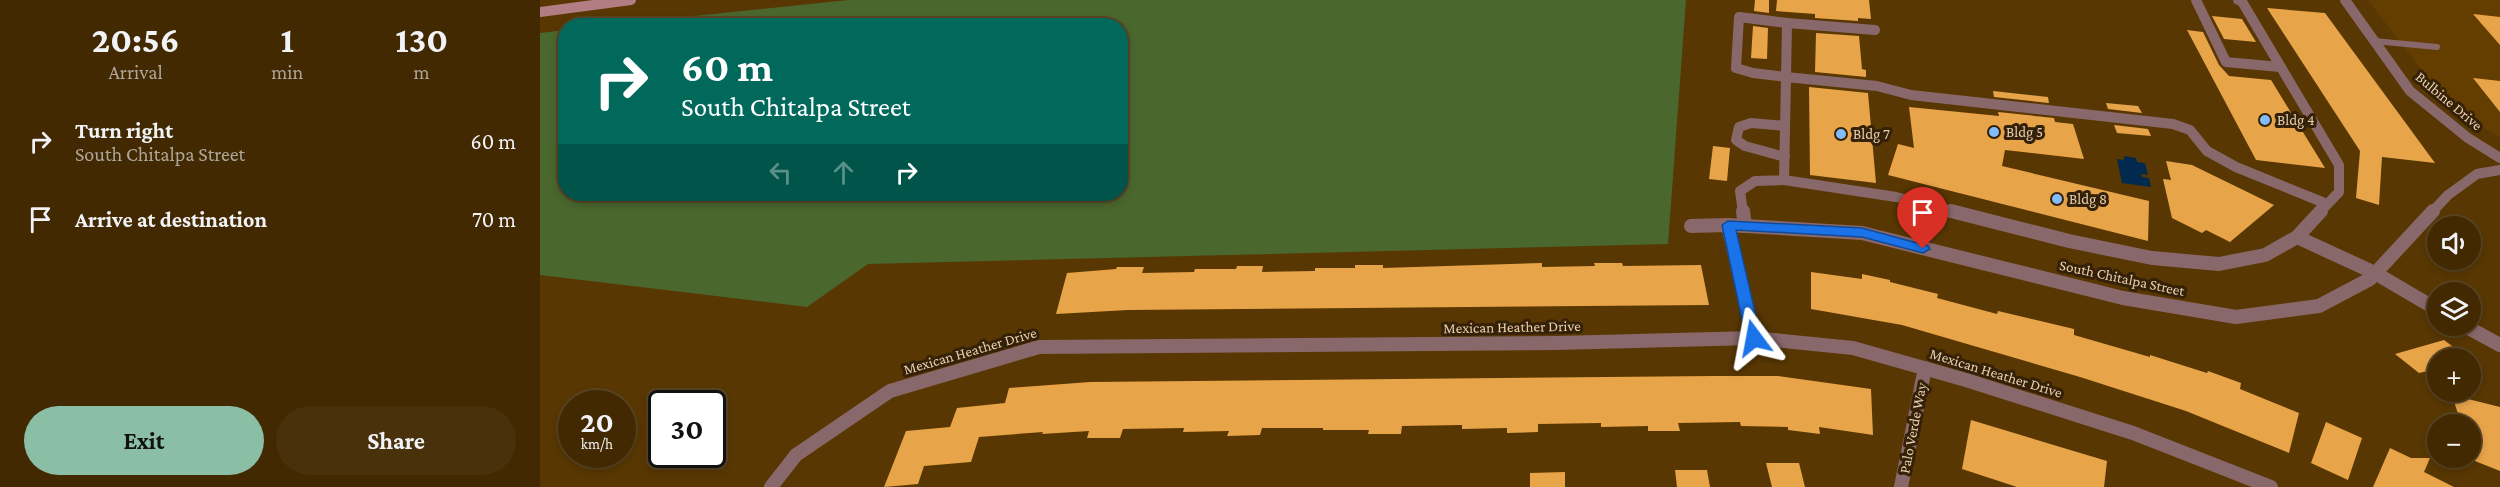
<!DOCTYPE html>
<html lang="en">
<head>
<meta charset="utf-8">
<style>
	:root { --surface:#422902; --page:#49310c; --text:#f1f3f6; --muted:#aea699; --line:#5a4524; --accent:#8abfa5 }
	body { margin:0; font-family:"Crimson Pro",serif; background:var(--page); color:var(--text); height:100vh; display:flex; flex-direction:column; font-size:22px; white-space:nowrap }
	* { box-sizing:border-box; margin:0 }
	p { font-size:20px; color:var(--muted) }
	.icon { flex:none; width:33px; height:33px; fill:none; stroke:currentColor; stroke-width:2; stroke-linecap:round; stroke-linejoin:round }
	.map { position:relative; flex:1; overflow:hidden }
	.details { display:flex; flex-direction:column; background:var(--surface); width:540px }
	.details>* { flex:none }
	.banner { position:absolute; left:18px; top:18px; width:570px; height:183px; border-radius:24px; box-shadow:0 3px 9px #0003,0 0 0 2px var(--line); background:#00695c; color:#fff; overflow:hidden }
	.controls { position:absolute; left:1887px; top:216px; display:grid; gap:12px }
	.controls a { display:grid; place-items:center; width:54px; height:54px; border-radius:50%; background:var(--surface); box-shadow:0 3px 9px #0003,0 0 0 2px var(--line); font-size:30px }
	.speed { position:absolute; left:18px; top:390px; display:flex; gap:12px; font-size:30px; font-weight:700; text-align:center }
	.speed>* { display:grid; place-content:center; width:78px; height:78px; border-radius:50%; background:var(--surface); box-shadow:0 3px 9px #0003,0 0 0 2px var(--line); line-height:1 }
	.speed small { font-size:15px; font-weight:400 }
	.speed .limit { border:3px solid #111; border-radius:9px; background:#fff; color:#111 }
	.pin { position:absolute; display:grid; place-items:center; width:51px; height:51px; color:#fff; margin:-62px -26px; border-radius:50% 50% 50% 0; rotate:-45deg; box-shadow:0 0 6px #0007 }
	.pin .icon { rotate:45deg }
	.me { position:absolute; width:66px; margin:-33px; rotate:347deg; stroke-linejoin:round; filter:drop-shadow(0 0 4px #0008) }
	.turn { display:flex; align-items:center; gap:21px; height:126px; padding:0 24px; font-size:27px }
	.turn .icon { width:78px; height:78px; stroke-width:2.5 }
	.turn b { display:block; font-size:42px; line-height:51px }
	.lanes { display:flex; align-items:center; height:57px; padding:0 24px; background:#0003; justify-content:center; gap:30px; direction:ltr }
	.lanes .off { opacity:.35 }
	.eta { display:flex; justify-content:space-evenly; align-items:center; height:102px; text-align:center }
	.eta b { font-size:36px; font-weight:700; line-height:42px }
	.action { display:flex; gap:12px; margin-top:auto; padding:12px 24px }
	.action a { flex:1; height:69px; border-radius:36px; background:var(--accent); color:#111; font-size:24px; font-weight:700; line-height:69px; text-align:center }
	.action a+a { background:var(--page); color:var(--text) }
	ul { padding:0; list-style:none }
	li { display:flex; align-items:center; gap:18px; height:78px; padding:0 24px }
	li div { flex:1 }
	li b { display:block; font-size:22px }
	li em { font-style:normal }
	main { display:flex; flex:1; min-height:0 }
	.map>svg:first-child { display:block }
	.built { fill:#643e00 }
	.green { fill:#4a672e }
	.water { fill:#022a4f }
	.building { fill:#e8a449 }
	.lines { fill:none; stroke-linecap:round; stroke-linejoin:round }
	.service { stroke:#89686b; stroke-width:6 }
	.minor-far1 { stroke:#89686b; stroke-width:10 }
	.minor { stroke:#89686b; stroke-width:14 }
	.secondary { stroke:#b27d83; stroke-width:10 }
	.route { fill:#1a73e8; stroke:#114b97; stroke-width:1.5 }
	.poi-dot { fill:#82bcfa; stroke:#352107; stroke-width:2 }
	.labels { text-anchor:middle; stroke-width:6; stroke-linejoin:round; paint-order:stroke }
	.street-label { font-size:15px; fill:#e8cfb1; stroke:#352107 }
	.poi-label { font-size:15px; fill:#e8cfb1; stroke:#352107; text-anchor:start }
</style>
</head>
<body>
<main>
<section class="details">
<div class="eta">
<div><b>20:56</b><p>Arrival</p></div>
<div><b>1</b><p>min</p></div>
<div><b>130</b><p>m</p></div>
</div>
<ul>
<li><svg class="icon" aria-label="right" viewBox="0 0 24 24"><path d="M7 20v-9h11M14 6l5 5-5 5"/></svg><div><b>Turn right</b><p>South Chitalpa Street</p></div><em>60 m</em></li>
<li><svg class="icon" aria-label="arrive" viewBox="0 0 24 24"><path d="M6 21V4h12l-3 4 3 4H6"/></svg><div><b>Arrive at destination</b></div><em>70 m</em></li>
</ul>
<div class="action"><a>Exit</a><a>Share</a></div>
</section>
<div class="map">
<svg width="1960" height="487" viewBox="0 0 1960 487">
	<rect width="100%" height="100%" fill="#583702"/>
	<path class="built" d="M1828 0H1960V137L1930 121 1902 97Z"/>
	<path class="green" d="M308 0H1146L1128 244 328 264 267 307 0 275V33L25 30 26 194H580V26L68 25Z"/>
	<path class="water" d="M1584 156 1596 158 1597 162 1605 163 1608 175 1601 174 1602 177 1609 178 1611 187 1582 183 1577 159 1584 160Z"/>
	<g class="building">
		<path d="M1215 0H1229V13L1214 11Z"/>
		<path d="M1237 0H1329L1331 19 1318 18V21L1275 18V14L1236 11Z"/>
		<path d="M1727 8 1785 13 1895 163 1842 157 1839 205 1816 198 1820 151Z"/>
		<path d="M1933 14 1960 17V45Z"/>
		<path d="M1672 16 1702 19 1716 42 1684 39Z"/>
		<path d="M1213 26 1228 28 1227 59 1211 58Z"/>
		<path d="M1647 30 1663 32 1679 65 1689 76 1731 80 1785 168 1716 160Z"/>
		<path d="M1276 33 1319 36 1322 69 1326 70V77L1275 72Z"/>
		<path d="M1933 78 1960 81V112Z"/>
		<path d="M1269 87 1328 93 1336 183 1270 175Z"/>
		<path d="M1453 91 1508 97 1509 103 1454 97Z"/>
		<path d="M1566 103 1598 106 1602 113 1568 109Z"/>
		<path d="M1369 107 1459 116 1458 112 1514 118 1515 122 1533 124 1544 159 1465 150 1462 166 1609 201 1608 241 1348 175 1358 144 1374 148Z"/>
		<path d="M1574 125 1608 129 1611 136 1577 133Z"/>
		<path d="M1173 146 1190 148 1187 181 1169 179Z"/>
		<path d="M1626 161 1652 165 1734 205 1690 242 1666 230 1662 233 1632 218 1623 179 1631 180Z"/>
		<path d="M1002 263V267L1055 266 1054 263H1082L1083 266 1161 265 1169 305 588 310 516 314 527 273 576 269 577 267H604L602 273 654 272 655 269H696L697 266H723L722 272 775 271V268H815V265H843V268Z"/>
		<path d="M1271 272 1322 279V274L1350 280V282L1398 294 1397 298 1457 314 1458 311 1534 329V335L1610 357V355L1667 373 1668 371 1701 383 1700 389 1759 413 1749 453 1646 411 1540 377 1362 325 1271 309Z"/>
		<path d="M1904 340 1928 358H1898V369L1879 373 1855 354Z"/>
		<path d="M1174 376H1238L1331 389 1333 435 1279 427 1280 434 1248 430V427L1201 426 1200 422 1138 423 1140 431H1108V426L1061 427V423L998 424V432L967 433V428L922 429V425L862 426 861 434H828L829 430H783V428H722L720 435 687 436 689 431 643 432 644 428 583 429 580 438H547L549 431 502 434 503 432 439 437 431 462 384 466 378 484 344 487 366 431 410 427 417 408 465 403 469 388 550 382Z"/>
		<path d="M1912 395 1960 407V471L1930 459V420L1919 417Z"/>
		<path d="M1431 420 1567 461 1564 487H1477L1422 469Z"/>
		<path d="M1786 422 1822 438 1808 480 1771 463Z"/>
		<path d="M1850 448 1871 458H1890L1884 472 1914 487H1833Z"/>
		<path d="M1226 463H1259L1265 487H1232Z"/>
		<path d="M1135 470H1167L1170 487H1137Z"/>
		<path d="M1025 472V487H990V473Z"/>
	</g>
	<g class="lines">
		<path class="service" d="M1834 41 1897 47"/>
		<g class="minor-far1">
			<path d="M1656 0 1686 62 1740 67"/>
			<path d="M1698 0H1701L1799 165V192L1780 212"/>
			<path d="M1805 0 1870 91 1928 138 1960 158"/>
			<path d="M1199 17 1247 23 1246 77 1213 73 1196 68Z"/>
			<path d="M1247 23 1335 30"/>
			<path d="M1245 126 1211 123 1199 127 1196 140 1205 146 1245 157"/>
			<path d="M1244 180 1356 197 1417 212"/>
			<path d="M1203 212 1200 191 1215 181 1244 180 1246 77 1337 86 1371 95 1633 124 1650 130 1667 151 1696 167 1787 204"/>
			<path d="M1892 212 1908 195 1937 174 1960 170"/>
		</g>
		<g class="minor">
			<path d="M1203 211 1205 226"/>
			<path d="M1411 211 1529 241 1612 258 1679 264 1725 255 1757 237"/>
			<path d="M1781 211 1757 237 1835 273 1898 310"/>
			<path d="M1188 225 1214 338"/>
			<path d="M1151 226 1188 225 1322 233 1583 298 1696 317 1779 306 1830 279 1893 211"/>
			<path d="M1925 326 1960 345"/>
			<path d="M231 487 256 455 350 391 499 347 1016 343 1214 338 1313 348 1426 380 1593 433 1731 487"/>
			<path d="M1361 487 1385 368"/>
		</g>
		<path class="secondary" d="M0 12 91 0"/>
	</g>
	<path class="route" d="M1188 221 1322 228 1388 246 1390 249 1383 253 1322 237 1196 230 1221 338 1219 341H1208L1206 338 1182 225Z"/>
	<g class="poi-dot">
		<circle cx="1725" cy="120" r="6"/>
		<circle cx="1454" cy="132" r="6"/>
		<circle cx="1301" cy="134" r="6"/>
		<circle cx="1517" cy="199" r="6"/>
	</g>
	<g class="labels">
		<g class="street-label">
			<text transform="translate(1909 101) rotate(40)" y="5">Bulbine Drive</text>
			<text transform="translate(1582 278) rotate(12)" y="5">South Chitalpa Street</text>
			<text transform="translate(972 327) rotate(-1)" y="5">Mexican Heather Drive</text>
			<text transform="translate(430 351) rotate(-16)" y="5">Mexican Heather Drive</text>
			<text transform="translate(1456 373) rotate(17)" y="5">Mexican Heather Drive</text>
			<text transform="translate(1373 428) rotate(-79)" y="5">Palo Verde Way</text>
		</g>
		<g class="poi-label">
			<text x="1737" y="125">Bldg 4</text>
			<text x="1466" y="137">Bldg 5</text>
			<text x="1313" y="139">Bldg 7</text>
			<text x="1529" y="204">Bldg 8</text>
		</g>
	</g>
</svg>
<div class="controls">
<a><svg class="icon" aria-label="sound" viewBox="0 0 24 24"><path d="M4 9h4l5-4v14l-5-4H4zM17 9q2 3 0 6"/></svg></a>
<a><svg class="icon" aria-label="layers" viewBox="0 0 24 24"><path d="M12 4l9 5-9 5-9-5zM3 14l9 5 9-5"/></svg></a>
<a>+</a>
<a>−</a>
</div>
<div class="speed"><div>20<small>km/h</small></div><div class="limit">30</div></div>
<div class="pin" style="left:1383px;top:249px;background:#d93025"><svg class="icon" aria-label="arrive" viewBox="0 0 24 24"><path d="M6 21V4h12l-3 4 3 4H6"/></svg></div>
<svg class="me" style="left:1214px;top:338px" viewBox="-20 -20 40 40"><path d="M0-17L14 15 0 8-14 15z" fill="#1a73e8" stroke="#fff" stroke-width="4"/></svg>
<div class="banner">
<div class="turn"><svg class="icon" aria-label="right" viewBox="0 0 24 24"><path d="M7 20v-9h11M14 6l5 5-5 5"/></svg><div><b>60 m</b>South Chitalpa Street</div></div>
<div class="lanes"><svg class="icon off" aria-label="left" viewBox="0 0 24 24"><path d="M17 20v-9H6M10 6l-5 5 5 5"/></svg><svg class="icon off" aria-label="ahead" viewBox="0 0 24 24"><path d="M12 20V5M6 11l6-6 6 6"/></svg><svg class="icon" aria-label="right" viewBox="0 0 24 24"><path d="M7 20v-9h11M14 6l5 5-5 5"/></svg></div>
</div>
</div>
</main>
</body>
</html>
